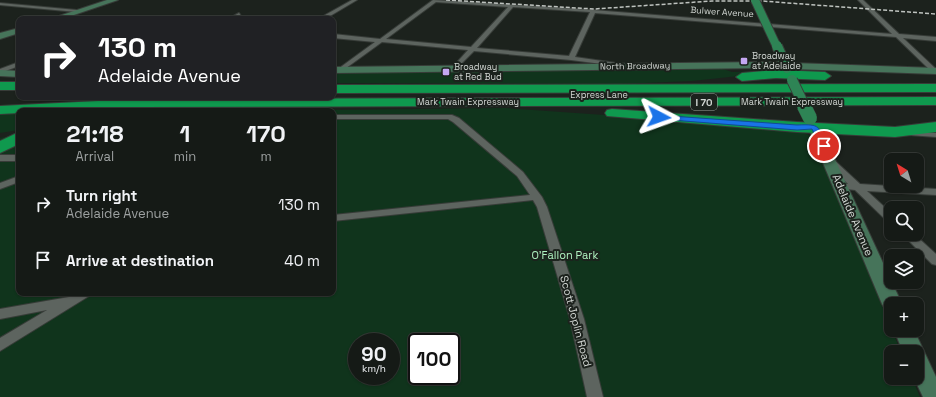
<!DOCTYPE html>
<html lang="en">
<head>
<meta charset="utf-8">
<style>
	:root { --surface:#151a16; --page:#1e231f; --text:#f1f3f6; --muted:#9da1a1; --line:#343835 }
	body { margin:0; font-family:"Space Grotesk",sans-serif; background:var(--page); color:var(--text); height:100vh; display:flex; flex-direction:column; font-size:15px; white-space:nowrap }
	* { box-sizing:border-box; margin:0 }
	p { font-size:13px; color:var(--muted) }
	.icon { flex:none; width:22px; height:22px; fill:none; stroke:currentColor; stroke-width:2; stroke-linecap:round; stroke-linejoin:round }
	.map { position:relative; flex:1; overflow:hidden }
	.drawer { position:absolute; left:16px; top:108px; width:320px; height:188px; display:flex; flex-direction:column; background:var(--surface); border-radius:8px; box-shadow:0 1px 3px #0004,0 0 0 1px var(--line) }
	.drawer>* { flex:none }
	.guide { position:absolute; left:16px; top:16px; width:320px; height:84px; border-radius:8px; box-shadow:0 1px 3px #0004,0 0 0 1px var(--line); background:#202124; color:#fff; overflow:hidden }
	.needle { width:26px; rotate:322deg }
	.tools { position:absolute; left:884px; top:153px; display:grid; gap:8px }
	.tools a { display:grid; place-items:center; width:40px; height:40px; border-radius:8px; background:var(--surface); box-shadow:0 1px 3px #0004,0 0 0 1px var(--line); font-size:20px }
	.speed { position:absolute; left:348px; top:333px; display:flex; gap:8px; font-size:20px; font-weight:700; text-align:center }
	.speed>* { display:grid; place-content:center; width:52px; height:52px; border-radius:50%; background:var(--surface); box-shadow:0 1px 3px #0004,0 0 0 1px var(--line); line-height:1 }
	.speed small { font-size:10px; font-weight:400 }
	.speed .limit { border:2px solid #111; border-radius:6px; background:#fff; color:#111 }
	.pin { position:absolute; display:grid; place-items:center; width:34px; height:34px; color:#fff; margin:-17px; border:2px solid #fff; border-radius:50%; box-shadow:0 1px 4px #0007 }
	.me { position:absolute; width:44px; margin:-22px; rotate:94deg; stroke-linejoin:round; filter:drop-shadow(0 0 3px #0008) }
	.turn { display:flex; align-items:center; gap:14px; height:84px; padding:0 16px; font-size:18px }
	.turn .icon { width:52px; height:52px; stroke-width:2.5 }
	.turn b { display:block; font-size:28px; line-height:34px }
	.eta { display:flex; justify-content:space-evenly; align-items:center; height:68px; text-align:center }
	.eta b { font-size:24px; font-weight:700; line-height:28px }
	ul { padding:0; list-style:none }
	li { display:flex; align-items:center; gap:12px; height:56px; padding:0 16px }
	li div { flex:1 }
	li b { display:block; font-size:15px }
	li em { font-style:normal }
	.map>svg:first-child { display:block }
	.green { fill:#10341c; fill-rule:evenodd }
	.lines { fill:none; stroke-linecap:round; stroke-linejoin:round }
	.street-casing { stroke:#373c38; stroke-width:2 }
	.secondary-casing { stroke:#373c38; stroke-width:2 }
	.highway-casing { stroke:#373c38; stroke-width:2 }
	.street { fill:#5d645f; fill-rule:evenodd }
	.secondary { fill:#46745a; fill-rule:evenodd }
	.highway { fill:#0f994e; fill-rule:evenodd }
	.rail { stroke:#bec3bf; stroke-width:1.5; stroke-dasharray:4 2; stroke-linecap:butt }
	.primary-bridge-far2-casing { stroke:#373c38; stroke-width:10; stroke-linecap:butt }
	.primary-bridge-far1-casing { stroke:#373c38; stroke-width:12; stroke-linecap:butt }
	.primary-bridge-casing { stroke:#373c38; stroke-width:15; stroke-linecap:butt }
	.primary-bridge-far2 { stroke:#2e8455; stroke-width:8 }
	.primary-bridge-far1 { stroke:#2e8455; stroke-width:10 }
	.primary-bridge { stroke:#2e8455; stroke-width:14 }
	.route { fill:#1a73e8; stroke:#114b97 }
	.poi-dot { fill:#c4a7f1; stroke:#1c221d; stroke-width:1.5 }
	.labels { text-anchor:middle; stroke-width:4; stroke-linejoin:round; paint-order:stroke }
	.far-street-label { font-size:9px; fill:#d2d7d3; stroke:#1c221d }
	.far-poi-label { font-size:9px; fill:#d2d7d3; stroke:#1c221d; text-anchor:start }
	.shield { fill:#1c221d; stroke:#9ba19c; stroke-width:1 }
	.shield-label { font-size:10px; font-weight:bold; fill:#d2d7d3 }
	.street-label { font-size:11px; fill:#d2d7d3; stroke:#1c221d }
	.park-label { font-size:11px; fill:#aff2c0; stroke:#1c221d }
</style>
</head>
<body>
<div class="map">
<svg width="936" height="397" viewBox="0 0 936 397">
	<rect width="100%" height="100%" fill="#1c221d"/>
	<g class="green">
		<path d="M720 68 732 72 772 71 758 74 692 81 621 84 333 83V73Z"/>
		<path d="M254 107 154 111H32L122 108Z"/>
		<path d="M505 108 789 128 809 135 814 140 901 352H891V378H912L920 397H0V138L19 134V293H333V111H238ZM357 342H391V376H357ZM417 342H451V376H417Z"/>
		<path d="M19 112V130L0 133V114Z"/>
	</g>
	<g class="lines">
		<defs>
			<g id="street">
				<path d="M352 0H357L325 19H318Z"/>
				<path d="M433 0 593 10 892 34 858 0H863L899 34 936 37V41L903 38 936 69V72H932L896 37 595 13 575 57 623 64 625 65V67L571 60 474 51 454 71 451 69 468 50 382 42 342 71H338V69L375 42 333 38V34L380 39ZM436 2 508 7 471 47 386 39ZM513 7 590 12 569 56 477 48Z"/>
				<path d="M0 3 77 10 79 11 77 12 0 5Z"/>
				<path d="M239 13 241 16 235 19H228Z"/>
				<path d="M19 62V66L0 73V69Z"/>
				<path d="M333 115H452L459 118 523 172 542 197 547 207 584 319 603 397H587L570 319 537 207 533 200 333 221V215L530 195 517 176 453 122 448 119H333Z"/>
				<path d="M906 131 936 133V137L909 135H906Z"/>
				<rect x="0" y="155" width="19" height="6"/>
				<path d="M831 159 834 160 860 184 936 189V195L867 191 891 213V222L887 221 855 190 838 188 836 186 838 184H848L826 162Z"/>
				<path d="M19 176V182L0 189V183Z"/>
				<path d="M902 234H914L936 254V265L932 264Z"/>
				<path d="M75 293H91L89 296 0 351V338L47 310 0 319V309L69 297Z"/>
			</g>
			<g id="secondary">
				<path d="M107 0H118L62 19H50Z"/>
				<path d="M19 28V33L0 39V33Z"/>
				<path d="M765 62 936 68V74L765 68 333 73V67Z"/>
				<path d="M0 70 19 71V77L0 76Z"/>
				<path d="M814 123 820 127 902 304H891V311L885 309 882 304 808 127Z"/>
				<path d="M894 330H914L936 377V397H923L914 378H917V352H903Z"/>
			</g>
			<g id="highway">
				<path d="M776 70 825 72 831 76 825 80 776 78 742 81 736 77 742 73Z"/>
				<rect x="0" y="82" width="19" height="8"/>
				<path d="M936 84V92L333 93V85Z"/>
				<path d="M936 97V105L137 107 65 111H19V113L0 114V106L137 99Z"/>
				<path d="M612 109 797 122 895 127 936 122V132L895 137 797 132 607 116 605 113 607 110Z"/>
				<path d="M19 132V144L0 153V141Z"/>
			</g>
		</defs>
		<use href="#street" class="street-casing"/>
		<use href="#secondary" class="secondary-casing"/>
		<use href="#highway" class="highway-casing"/>
		<use href="#street" class="street"/>
		<use href="#secondary" class="secondary"/>
		<use href="#highway" class="highway"/>
		<path class="rail" d="M446 0 594 9 712 1H762L936 14"/>
		<defs>
			<path id="primary-bridge-far2" d="M755 0 777 47"/>
			<g id="primary-bridge-far1">
				<path d="M777 46 787 68"/>
				<path d="M792 80 805 107"/>
			</g>
			<path id="primary-bridge" d="M804 106 810 118"/>
		</defs>
		<use href="#primary-bridge-far2" class="primary-bridge-far2-casing"/>
		<use href="#primary-bridge-far1" class="primary-bridge-far1-casing"/>
		<use href="#primary-bridge" class="primary-bridge-casing"/>
		<use href="#primary-bridge-far2" class="primary-bridge-far2"/>
		<use href="#primary-bridge-far1" class="primary-bridge-far1"/>
		<use href="#primary-bridge" class="primary-bridge"/>
	</g>
	<path class="route" d="M657 115 797 125C822 124 817 126 828 146L821 148 812 129 797 130 659 119 656 117Z"/>
	<g class="poi-dot">
		<rect x="740" y="57" width="8" height="8" rx="2"/>
		<rect x="442" y="68" width="8" height="8" rx="2"/>
	</g>
	<g class="labels">
		<g class="far-street-label">
			<text transform="translate(722 12) rotate(4)" y="3">Bulwer Avenue</text>
			<text transform="translate(635 66) rotate(-1)" y="3">North Broadway</text>
			<text x="599" y="98">Express Lane</text>
			<text x="468" y="105">Mark Twain Expressway</text>
			<text x="792" y="105">Mark Twain Expressway</text>
		</g>
		<g class="far-poi-label">
			<text x="752" y="59">Broadway<tspan x="752" dy="10">at Adelaide</tspan></text>
			<text x="454" y="70">Broadway<tspan x="454" dy="10">at Red Bud</tspan></text>
		</g>
		<rect class="shield" x="691" y="94" width="26" height="16" rx="3"/>
		<g class="shield-label">
			<text x="704" y="106">I 70</text>
		</g>
		<g class="street-label">
			<text transform="translate(853 215) rotate(67)" y="4">Adelaide Avenue</text>
			<text transform="translate(576 321) rotate(75)" y="4">Scott Joplin Road</text>
		</g>
		<g class="park-label">
			<text x="565" y="259">O'Fallon Park</text>
		</g>
	</g>
</svg>
<div class="tools">
<a><svg class="needle" viewBox="-14 -14 28 28"><path d="M0-13l5 13h-10z" fill="#e53935"/><path d="M0 13l5-13h-10z" fill="#9da1a1"/></svg></a>
<a><svg class="icon" aria-label="search" viewBox="0 0 24 24"><circle cx="10" cy="10" r="6"/><path d="M15 15l6 6"/></svg></a>
<a><svg class="icon" aria-label="layers" viewBox="0 0 24 24"><path d="M12 4l9 5-9 5-9-5zM3 14l9 5 9-5"/></svg></a>
<a>+</a>
<a>−</a>
</div>
<div class="speed"><div>90<small>km/h</small></div><div class="limit">100</div></div>
<div class="pin" style="left:824px;top:146px;background:#d93025"><svg class="icon" aria-label="arrive" viewBox="0 0 24 24"><path d="M6 21V4h12l-3 4 3 4H6"/></svg></div>
<svg class="me" style="left:659px;top:117px" viewBox="-20 -20 40 40"><path d="M0-17L14 15 0 8-14 15z" fill="#1a73e8" stroke="#fff" stroke-width="4"/></svg>
<div class="guide">
<div class="turn"><svg class="icon" aria-label="right" viewBox="0 0 24 24"><path d="M7 20v-9h11M14 6l5 5-5 5"/></svg><div><b>130 m</b>Adelaide Avenue</div></div>
</div>
<section class="drawer">
<div class="eta">
<div><b>21:18</b><p>Arrival</p></div>
<div><b>1</b><p>min</p></div>
<div><b>170</b><p>m</p></div>
</div>
<ul>
<li><svg class="icon" aria-label="right" viewBox="0 0 24 24"><path d="M7 20v-9h11M14 6l5 5-5 5"/></svg><div><b>Turn right</b><p>Adelaide Avenue</p></div><em>130 m</em></li>
<li><svg class="icon" aria-label="arrive" viewBox="0 0 24 24"><path d="M6 21V4h12l-3 4 3 4H6"/></svg><div><b>Arrive at destination</b></div><em>40 m</em></li>
</ul>
</section>
</div>
</body>
</html>
